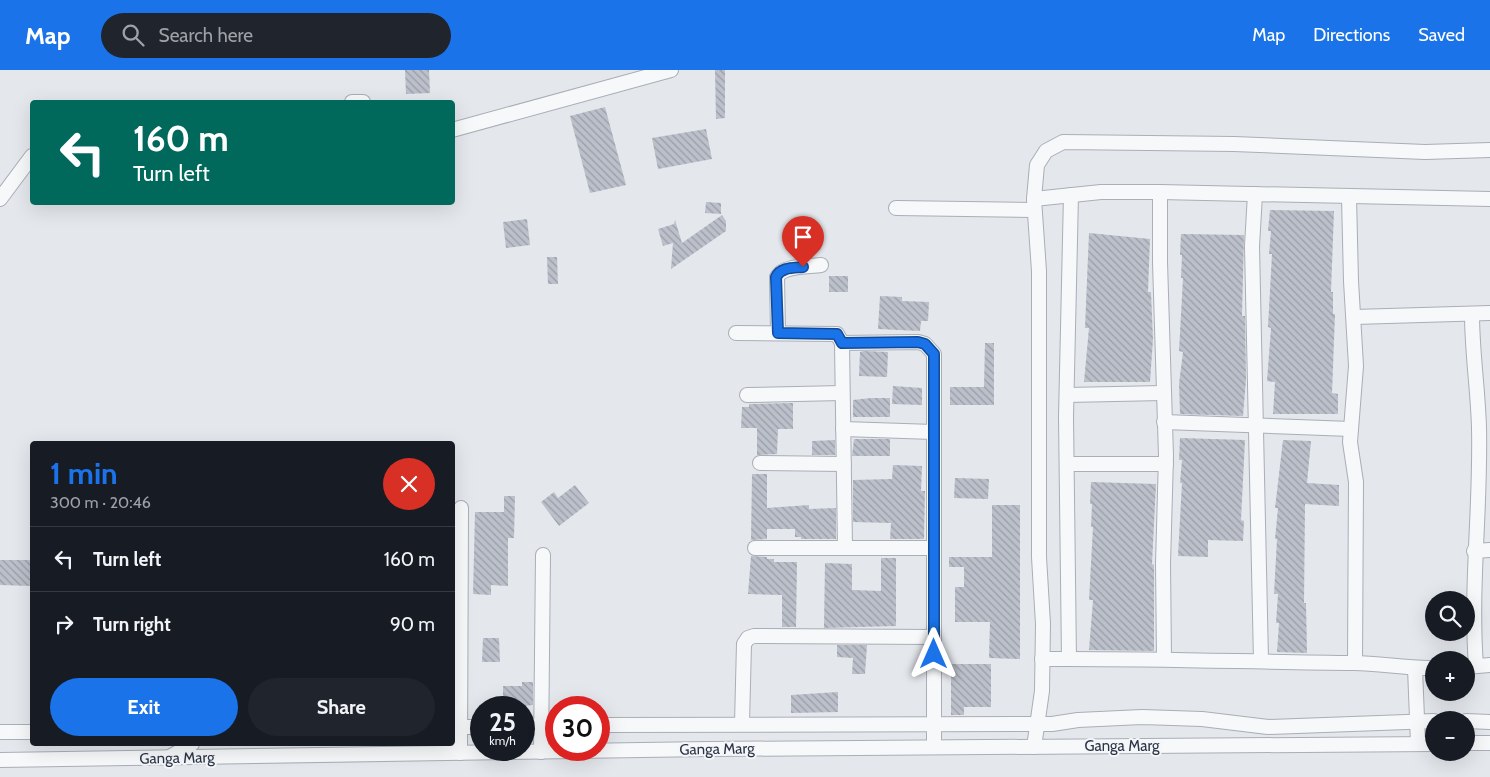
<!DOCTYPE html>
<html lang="en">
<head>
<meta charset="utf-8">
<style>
	:root { --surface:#171b24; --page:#20242c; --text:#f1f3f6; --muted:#9ea1a6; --line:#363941; --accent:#1a73e8 }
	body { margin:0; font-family:Cabin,sans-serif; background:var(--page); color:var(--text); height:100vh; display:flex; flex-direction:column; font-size:19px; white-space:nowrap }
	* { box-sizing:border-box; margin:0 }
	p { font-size:16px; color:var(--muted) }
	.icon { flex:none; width:28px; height:28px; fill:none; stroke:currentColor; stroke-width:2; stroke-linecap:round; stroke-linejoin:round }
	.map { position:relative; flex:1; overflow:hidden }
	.details { position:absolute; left:30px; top:371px; width:425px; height:305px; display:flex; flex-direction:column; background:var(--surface); border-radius:5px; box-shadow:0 5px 20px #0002 }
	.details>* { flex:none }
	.banner { position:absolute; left:30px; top:30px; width:425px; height:105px; border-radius:5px; box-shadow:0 5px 20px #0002; background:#00695c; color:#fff; overflow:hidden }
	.buttons { position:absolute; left:1425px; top:521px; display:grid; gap:10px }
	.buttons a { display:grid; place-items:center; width:50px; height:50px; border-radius:50%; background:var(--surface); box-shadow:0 5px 20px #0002; font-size:25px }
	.speed { position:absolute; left:470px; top:626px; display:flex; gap:10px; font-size:25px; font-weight:700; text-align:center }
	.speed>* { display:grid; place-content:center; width:65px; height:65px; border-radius:50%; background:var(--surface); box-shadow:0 5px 20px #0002; line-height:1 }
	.speed small { font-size:12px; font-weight:400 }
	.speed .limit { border:8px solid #d22; background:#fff; color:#111 }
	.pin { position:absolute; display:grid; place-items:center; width:42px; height:42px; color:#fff; margin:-51px -21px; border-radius:50% 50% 50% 0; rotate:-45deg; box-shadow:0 0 5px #0007 }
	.pin .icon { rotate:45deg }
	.me { position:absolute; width:55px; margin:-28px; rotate:0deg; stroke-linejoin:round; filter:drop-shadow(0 0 4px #0008) }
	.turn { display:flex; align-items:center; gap:18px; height:105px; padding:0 20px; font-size:22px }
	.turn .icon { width:65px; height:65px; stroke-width:2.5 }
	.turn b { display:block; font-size:35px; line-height:42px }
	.round { display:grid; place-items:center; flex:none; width:52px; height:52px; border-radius:26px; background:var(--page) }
	.headline { display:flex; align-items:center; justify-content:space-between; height:85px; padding:0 20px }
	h1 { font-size:30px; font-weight:700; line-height:38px; color:var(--accent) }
	.primary-button { display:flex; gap:10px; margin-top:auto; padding:10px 20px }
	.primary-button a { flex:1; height:58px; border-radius:30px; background:var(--accent); color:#fff; font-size:20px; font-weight:700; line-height:58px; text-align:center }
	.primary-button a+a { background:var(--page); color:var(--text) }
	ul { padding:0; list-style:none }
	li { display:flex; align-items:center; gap:15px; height:65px; padding:0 20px; border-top:1px solid var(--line) }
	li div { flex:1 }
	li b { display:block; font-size:19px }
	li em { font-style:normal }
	header { display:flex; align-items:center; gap:30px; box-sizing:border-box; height:70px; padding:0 25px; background:var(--accent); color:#fff }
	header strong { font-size:24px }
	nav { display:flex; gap:28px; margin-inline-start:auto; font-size:18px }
	.search { width:350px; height:45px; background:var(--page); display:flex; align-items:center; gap:12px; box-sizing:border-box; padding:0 18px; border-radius:28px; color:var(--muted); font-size:19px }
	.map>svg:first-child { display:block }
	.building { fill:url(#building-back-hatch) }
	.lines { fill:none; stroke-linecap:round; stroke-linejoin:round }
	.minor-casing { stroke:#a9aeb7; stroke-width:16 }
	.minor { stroke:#f7f8fa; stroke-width:14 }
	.route-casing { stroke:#114b97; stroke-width:12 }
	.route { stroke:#1a73e8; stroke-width:9 }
	.labels { text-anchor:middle; stroke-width:4; stroke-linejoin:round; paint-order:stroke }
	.street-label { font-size:15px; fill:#2b3445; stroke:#f4f6f9 }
</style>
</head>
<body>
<header>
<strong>Map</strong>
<div class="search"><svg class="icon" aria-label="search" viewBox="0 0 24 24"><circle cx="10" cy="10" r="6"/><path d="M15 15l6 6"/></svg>Search here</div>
<nav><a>Map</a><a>Directions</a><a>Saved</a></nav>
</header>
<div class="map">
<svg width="1490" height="707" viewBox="0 0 1490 707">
	<defs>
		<pattern id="building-back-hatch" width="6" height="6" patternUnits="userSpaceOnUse" patternTransform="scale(1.25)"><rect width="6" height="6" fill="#bbc0ca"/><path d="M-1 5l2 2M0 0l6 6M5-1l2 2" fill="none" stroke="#989da6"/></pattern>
	</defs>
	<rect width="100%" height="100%" fill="#e4e7ec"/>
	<g class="building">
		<path d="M405 0H429L430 23 406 24Z"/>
		<path d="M715 0H725V48L716 49Z"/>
		<path d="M605 37 626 115 590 123 570 46Z"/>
		<path d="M706 59 712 89 658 99 652 68Z"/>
		<path d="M706 132 721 133V144L705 143Z"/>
		<path d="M1270 140 1334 141 1331 222H1333V244H1335L1332 323 1338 324V344H1273L1275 312 1267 311 1271 258 1268 257 1272 184H1269L1271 161H1268Z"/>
		<path d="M722 145 726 151V161L671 199 673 173 663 176 658 159 674 154 675 150 682 173Z"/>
		<path d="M527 149 530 175 506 178 503 152Z"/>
		<path d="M1089 163 1150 169 1148 222H1151L1153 269 1150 312H1084L1089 258H1085Z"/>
		<path d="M1181 164 1244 165 1242 246H1245L1246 309 1243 346 1180 344 1179 314 1183 282 1179 281 1183 208H1181L1182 185H1180Z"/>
		<path d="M547 187H557L558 214H548Z"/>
		<rect x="829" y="206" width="19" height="16"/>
		<path d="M880 226 902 227V231L929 232 928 251H921L920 261 878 259Z"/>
		<path d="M985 273H994V335H950V317H984Z"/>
		<path d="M864 281 888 282 887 307 859 306 860 282Z"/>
		<path d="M893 316 922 318V335L892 334Z"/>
		<path d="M871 328H890V347H853V330Z"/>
		<path d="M793 333V359H778L777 384 757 385V358H741L742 337H749V334Z"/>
		<path d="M1180 368 1245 370 1241 450 1244 451 1243 471 1208 470V487L1178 486 1182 413H1180L1182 390H1179Z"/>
		<path d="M854 369H890V386H852Z"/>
		<path d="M835 370V385H812V371Z"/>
		<path d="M1283 370 1311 371 1307 413 1339 415V436L1305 434 1304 533H1306L1307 583 1277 582 1279 553H1276L1278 524H1274L1277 469H1275L1278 438H1275Z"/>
		<path d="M893 395 922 396 921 421H925L924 469H890L891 453 853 452V410L892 409Z"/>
		<path d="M752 404H767V438L809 435V439L836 438V469H801V467H795V459H767V469L751 470Z"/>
		<path d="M955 408 989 409 988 429 954 428Z"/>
		<path d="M1091 412 1156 414 1152 494 1154 495V581L1089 580 1093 530H1089L1093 457H1091L1092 434H1090Z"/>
		<path d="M575 415 589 433 559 456 541 432 554 422 558 428Z"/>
		<path d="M504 426H515L514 468H508V516L491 515V525L473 524 475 442H504Z"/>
		<path d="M992 435H1020V589L989 588 990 552H955V517H964V497H949V487H992Z"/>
		<path d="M751 486 767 487V489H774V492H797L796 557H782V525L748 524Z"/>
		<path d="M881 488H896V556L824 558 825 493 852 494V520L881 521Z"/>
		<path d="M0 490H32V516L0 515Z"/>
		<path d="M483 568H499L500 592H482Z"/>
		<path d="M837 575H867L865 604H852L853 588 837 587Z"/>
		<path d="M951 594H991V637H964V645H951Z"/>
		<path d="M522 612H533V635L503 638V616H522Z"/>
		<path d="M838 622V642L791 643V625Z"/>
	</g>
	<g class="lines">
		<defs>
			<g id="minor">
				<path d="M352 32H363"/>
				<path d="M452 60 671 0"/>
				<path d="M1160 122V192L1166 386 1163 494 1164 589"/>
				<path d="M1255 124 1252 176 1261 591"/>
				<path d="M1349 127 1351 211 1356 296 1350 372 1356 412 1355 593"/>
				<path d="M0 129 32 86"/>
				<path d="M1034 129 1101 122H1160L1490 129"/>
				<path d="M896 138 1034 140"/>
				<path d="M1472 244C1472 282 1478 320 1479 358 1481 438 1470 516 1476 596"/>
				<path d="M1354 247 1490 243"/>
				<path d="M736 263 837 264 842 273 918 272 925 274 934 284V677"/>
				<path d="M778 263 777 207C783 195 808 197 821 195"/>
				<path d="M842 273 845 478"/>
				<path d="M747 325 842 323"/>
				<path d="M1067 325 1163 323"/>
				<path d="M1164 352 1351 359"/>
				<path d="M843 359 934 362"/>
				<path d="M760 393 844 394"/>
				<path d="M1067 394H1166"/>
				<path d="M755 478H934"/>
				<path d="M1474 481 1490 480"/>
				<path d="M1042 589C1146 588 1250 592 1354 593 1381 593 1407 599 1434 598"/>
				<path d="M1069 589 1066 347 1071 125"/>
				<path d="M1466 597 1490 595"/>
				<path d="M1415 598 1418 674"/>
				<path d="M1466 651 1490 652"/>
				<path d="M742 653 744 574 748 568 754 566 934 567"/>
				<path d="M599 655 1052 654 1078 650 1142 647 1202 649 1268 657 1434 651"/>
				<path d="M524 656 556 655"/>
				<path d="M452 657H481"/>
				<path d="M0 662H32"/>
				<path d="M1466 673H1490"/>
				<path d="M1034 677 1042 621 1043 554 1039 487V201L1034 129 1037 95 1046 81 1063 72 1234 74 1425 82 1490 80"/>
				<path d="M541 682 543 485"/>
				<path d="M460 683 461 438"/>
				<path d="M168 688 192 674"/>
				<path d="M0 690 709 679 1434 674"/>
			</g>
		</defs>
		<use href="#minor" class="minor-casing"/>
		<use href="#minor" class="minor"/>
	</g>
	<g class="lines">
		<defs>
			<path id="route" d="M803 197C793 198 781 197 776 207L778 263 837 264 842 273 918 272 925 274 934 284V584"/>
		</defs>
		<use href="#route" class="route-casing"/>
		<use href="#route" class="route"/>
	</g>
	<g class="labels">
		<g class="street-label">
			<text x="1122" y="681">Ganga Marg</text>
			<text transform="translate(717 679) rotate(-1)" y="5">Ganga Marg</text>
			<text transform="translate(177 688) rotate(-1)" y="5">Ganga Marg</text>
		</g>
	</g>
</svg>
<div class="buttons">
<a><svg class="icon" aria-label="search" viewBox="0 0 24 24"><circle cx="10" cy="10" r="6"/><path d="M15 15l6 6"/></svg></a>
<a>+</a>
<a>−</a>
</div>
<div class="speed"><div>25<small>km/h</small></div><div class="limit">30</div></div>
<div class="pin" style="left:803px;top:197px;background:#d93025"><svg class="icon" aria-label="arrive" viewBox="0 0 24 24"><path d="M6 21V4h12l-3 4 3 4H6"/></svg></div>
<svg class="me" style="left:934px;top:584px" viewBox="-20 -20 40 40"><path d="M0-17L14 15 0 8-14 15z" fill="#1a73e8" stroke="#fff" stroke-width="4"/></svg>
<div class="banner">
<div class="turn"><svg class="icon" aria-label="left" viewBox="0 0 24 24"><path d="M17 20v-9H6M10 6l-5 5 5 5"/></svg><div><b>160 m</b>Turn left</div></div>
</div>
<section class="details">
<div class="headline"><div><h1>1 min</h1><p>300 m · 20:46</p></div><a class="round" style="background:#d93025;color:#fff"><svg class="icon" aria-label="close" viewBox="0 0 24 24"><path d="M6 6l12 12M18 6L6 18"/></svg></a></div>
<ul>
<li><svg class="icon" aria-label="left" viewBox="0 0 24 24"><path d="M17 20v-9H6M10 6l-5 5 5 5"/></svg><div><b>Turn left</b></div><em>160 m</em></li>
<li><svg class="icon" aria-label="right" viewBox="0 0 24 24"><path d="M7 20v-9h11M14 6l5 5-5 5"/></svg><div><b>Turn right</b></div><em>90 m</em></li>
</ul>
<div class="primary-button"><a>Exit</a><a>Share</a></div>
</section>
</div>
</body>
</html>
